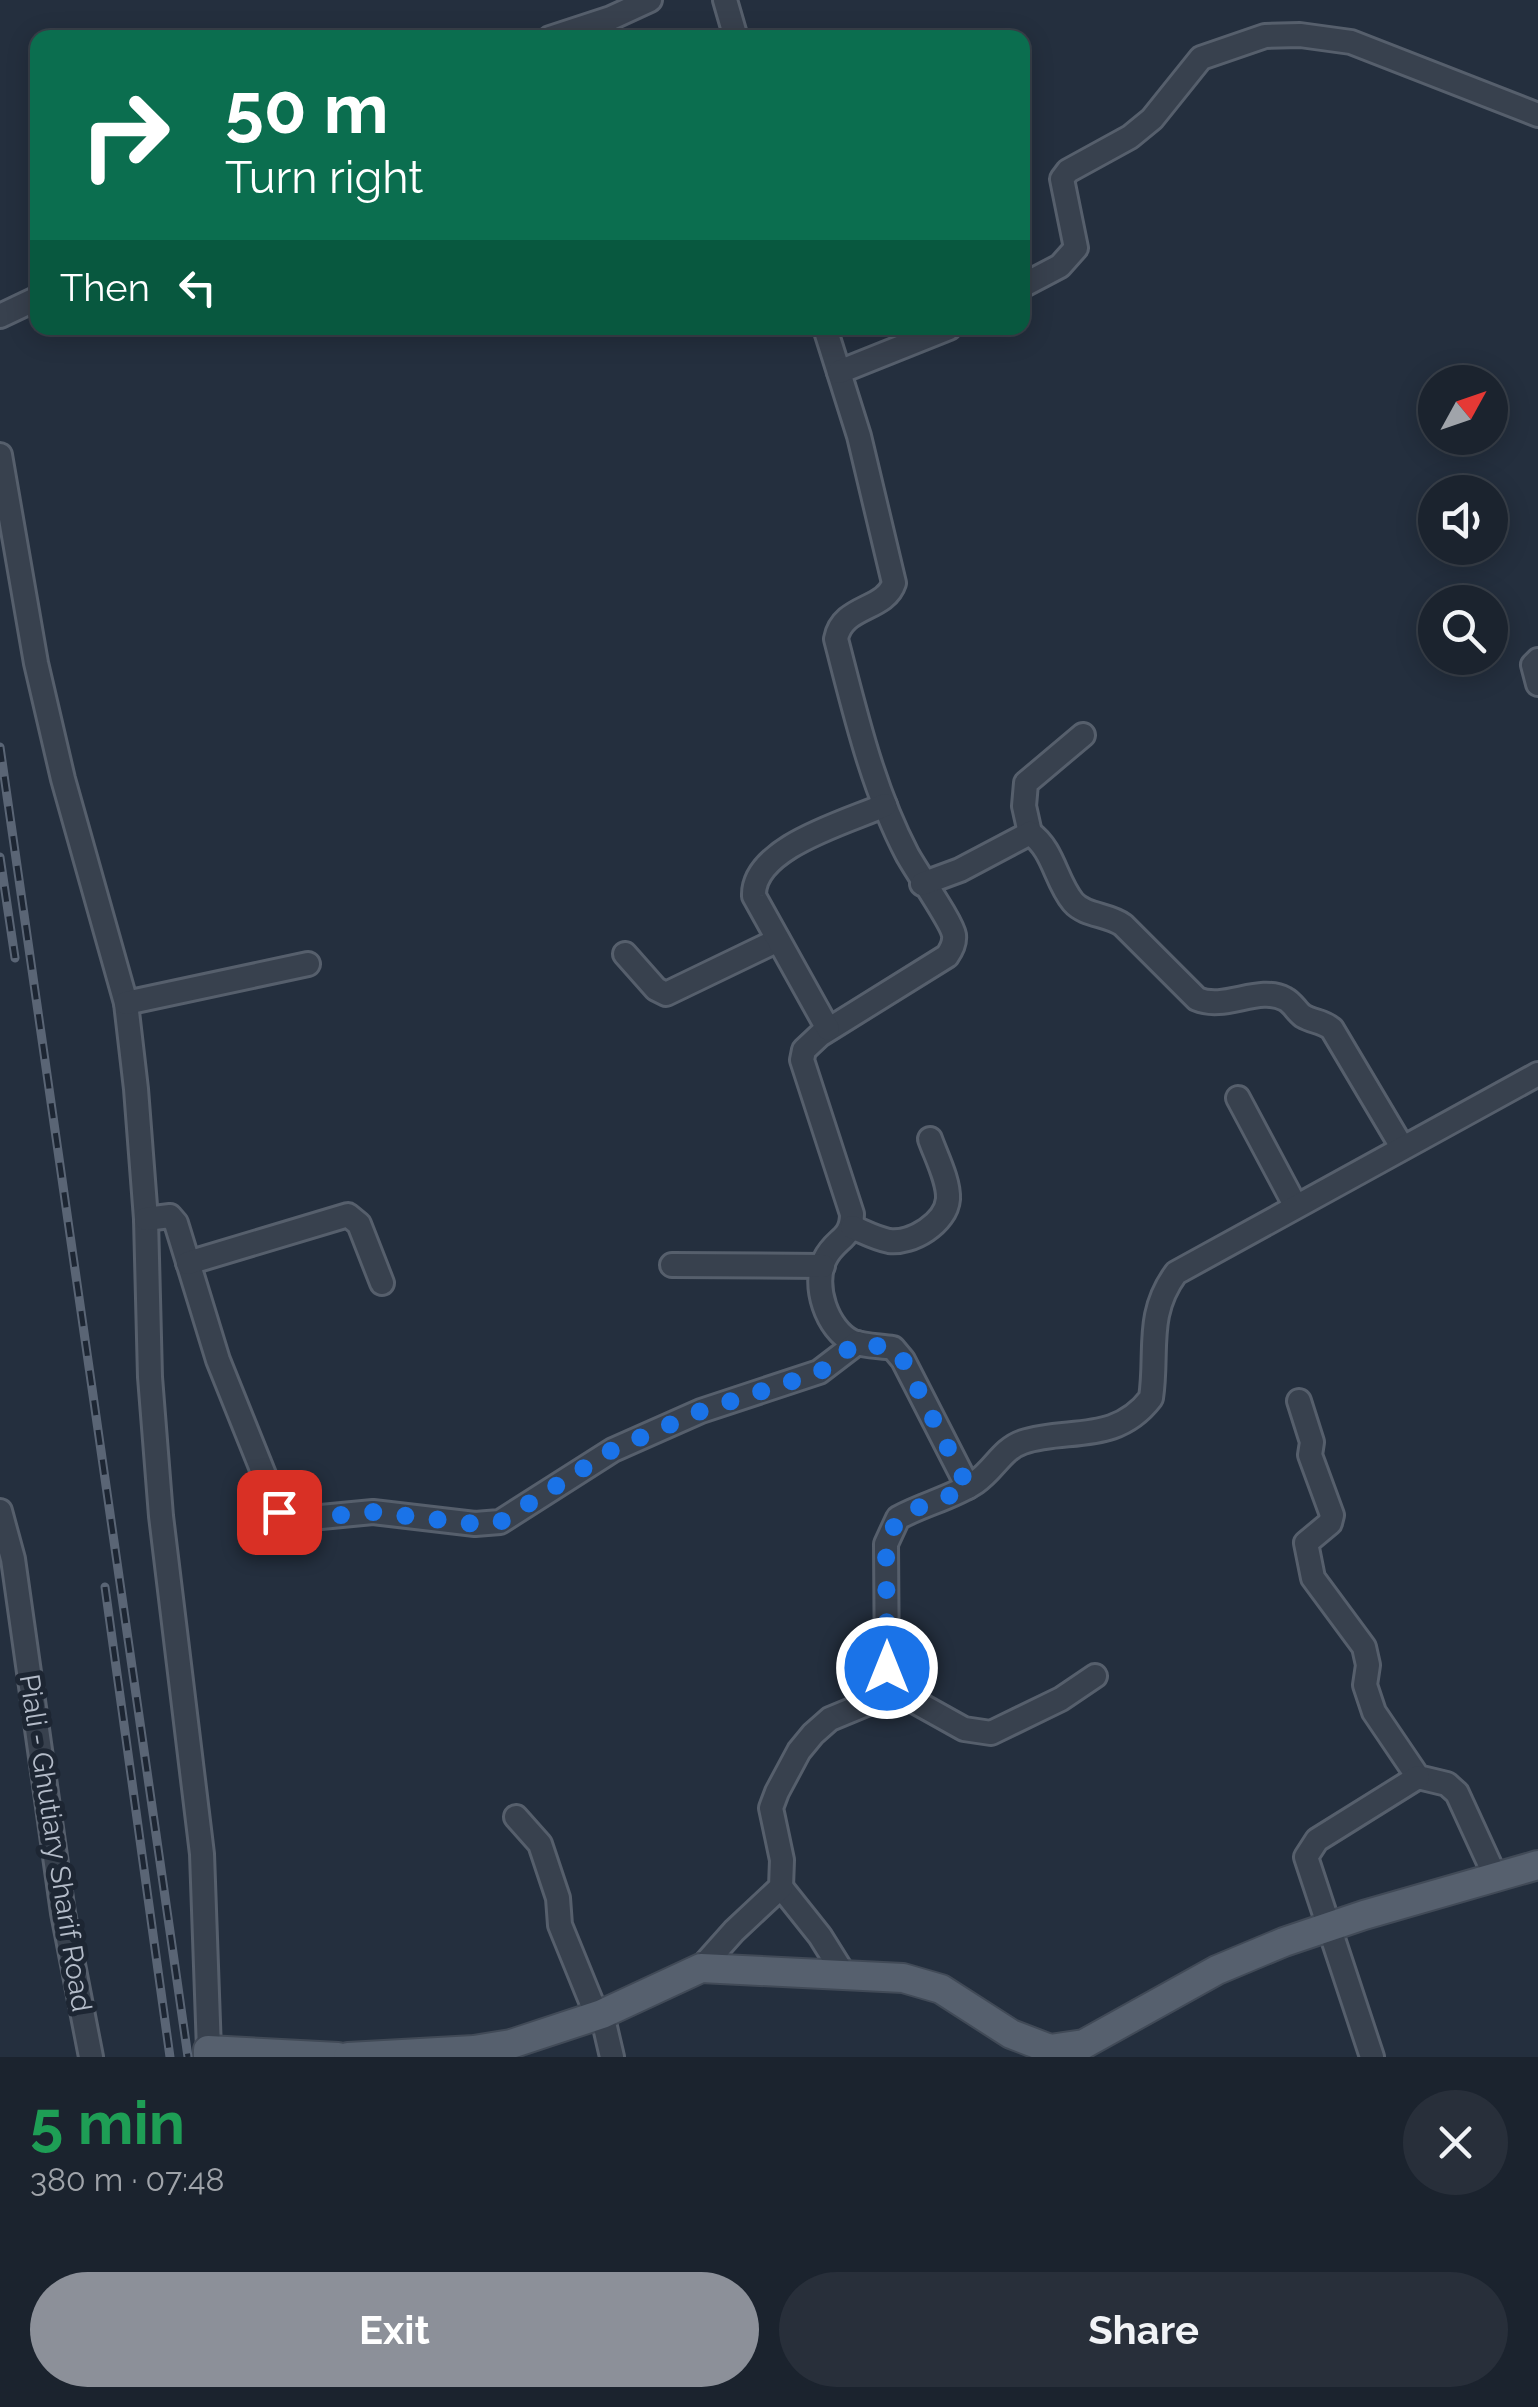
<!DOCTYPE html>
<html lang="en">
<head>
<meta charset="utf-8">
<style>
	:root { --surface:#1b232e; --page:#282f3a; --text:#f1f3f6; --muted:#a0a4aa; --line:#39404a; --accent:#8c9099 }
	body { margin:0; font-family:Raleway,sans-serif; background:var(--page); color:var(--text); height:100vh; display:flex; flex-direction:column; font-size:38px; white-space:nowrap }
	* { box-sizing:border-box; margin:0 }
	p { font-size:32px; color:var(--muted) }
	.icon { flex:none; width:55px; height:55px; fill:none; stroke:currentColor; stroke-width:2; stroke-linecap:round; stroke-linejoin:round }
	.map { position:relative; height:2057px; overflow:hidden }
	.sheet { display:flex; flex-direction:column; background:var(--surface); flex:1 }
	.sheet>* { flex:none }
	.hud { position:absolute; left:30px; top:30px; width:1000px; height:305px; border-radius:20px; box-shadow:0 5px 25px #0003,0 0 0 2px var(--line); background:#0b6e4f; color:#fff; overflow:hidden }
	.needle { width:65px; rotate:50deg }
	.controls { position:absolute; left:1418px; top:365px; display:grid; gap:20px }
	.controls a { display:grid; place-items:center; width:90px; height:90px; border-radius:50%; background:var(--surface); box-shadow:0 5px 25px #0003,0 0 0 2px var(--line); font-size:50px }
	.pin { position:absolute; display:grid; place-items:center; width:85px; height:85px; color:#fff; margin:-42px; border-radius:20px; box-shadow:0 5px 15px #0006 }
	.me { position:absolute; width:110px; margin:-55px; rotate:0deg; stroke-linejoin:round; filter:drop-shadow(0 0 8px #0008) }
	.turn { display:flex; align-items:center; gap:35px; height:210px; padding:0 30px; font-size:45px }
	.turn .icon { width:130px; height:130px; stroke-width:2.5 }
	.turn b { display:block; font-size:70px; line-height:85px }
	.then { display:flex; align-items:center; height:95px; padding:0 30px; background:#0003; gap:20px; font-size:38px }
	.round { display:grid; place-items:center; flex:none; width:105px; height:105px; border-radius:52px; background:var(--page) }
	.summary { display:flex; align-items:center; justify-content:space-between; height:170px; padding:0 30px }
	h1 { font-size:60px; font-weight:700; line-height:75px; color:#1e9e55 }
	.button { display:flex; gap:20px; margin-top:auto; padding:20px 30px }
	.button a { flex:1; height:115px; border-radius:60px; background:var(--accent); color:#fff; font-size:40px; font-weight:700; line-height:115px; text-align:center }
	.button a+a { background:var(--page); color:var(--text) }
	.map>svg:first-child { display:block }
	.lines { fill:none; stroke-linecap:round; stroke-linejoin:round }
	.minor-casing { stroke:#565f6c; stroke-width:28 }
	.major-casing { stroke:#414a57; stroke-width:32 }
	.minor { stroke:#38414e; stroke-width:22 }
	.major { stroke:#56606e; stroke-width:28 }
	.rail-casing { stroke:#5a6575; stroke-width:9 }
	.rail { stroke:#1d2633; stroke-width:5; stroke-dasharray:15; stroke-linecap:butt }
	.route { stroke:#1a73e8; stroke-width:18; stroke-dasharray:0 32.4 }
	.labels { text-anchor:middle; stroke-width:10; stroke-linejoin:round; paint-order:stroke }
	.street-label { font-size:28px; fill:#b4bcc9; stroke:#1d2633 }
</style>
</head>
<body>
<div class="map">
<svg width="1538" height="2057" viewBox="0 0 1538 2057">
	<rect width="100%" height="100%" fill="#242f3e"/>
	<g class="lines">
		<defs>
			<g id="minor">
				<path d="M725 0 736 38"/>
				<path d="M550 38 611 18 650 0"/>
				<path d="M1022 286 1060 266 1076 248 1062 179 1068 171 1130 137 1152 119 1201 58 1265 36 1300 35 1351 42 1538 115"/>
				<path d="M0 316 38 298"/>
				<path d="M825 328 859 436 894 583C885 611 842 605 836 639 855 712 872 787 907 854 916 871 952 922 954 935 955 943 952 949 947 956L820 1035 804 1050 802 1060 852 1214C852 1240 835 1238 825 1259 812 1285 827 1330 853 1342 865 1346 880 1346 893 1348L903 1360 968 1487"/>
				<path d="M839 372 949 328"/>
				<path d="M0 455 36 663 63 779 126 1003 136 1089 146 1219 150 1377 161 1516 202 1854 209 2050"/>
				<path d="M1538 660 1533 665 1538 684"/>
				<path d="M1030 833 1024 806 1026 783 1083 735"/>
				<path d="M922 884 960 870 1030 833C1054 850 1055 880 1073 902 1085 916 1108 914 1123 925L1197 999C1225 1011 1259 985 1285 999 1293 1003 1296 1011 1303 1016 1313 1022 1323 1021 1332 1029L1402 1147"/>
				<path d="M625 954 656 989 666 994 778 940"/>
				<path d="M126 1003 308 964"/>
				<path d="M828 1029 754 896C752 847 850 821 885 805"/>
				<path d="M1238 1098 1295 1205"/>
				<path d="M146 1219 170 1216 176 1223 218 1360 279 1512 290 1520 373 1512 475 1524 500 1522 613 1450 701 1411 819 1372 857 1343"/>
				<path d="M852 1227C864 1232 877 1239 889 1241 912 1244 946 1223 948 1199 949 1181 936 1156 930 1139"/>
				<path d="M188 1263 348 1215 359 1224 382 1283"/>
				<path d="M672 1265 823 1266"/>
				<path d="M1299 1401 1312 1442 1310 1455 1332 1515 1330 1523 1306 1543 1313 1578 1364 1647 1368 1665 1365 1685 1374 1712 1418 1777 1447 1784 1457 1793 1496 1878"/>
				<path d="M0 1511 13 1559 63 1913 91 2057"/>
				<path d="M880 1694 912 1700 964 1729 991 1733 1061 1699 1095 1676"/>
				<path d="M516 1817 540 1844 558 1898 560 1925 597 2016"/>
				<path d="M781 1887 820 1936 845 1976"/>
				<path d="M701 1968 734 1931 781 1887 782 1860 771 1808 777 1792 799 1751 813 1734 830 1719 871 1702 887 1682 886 1544 898 1518C923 1504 952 1498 976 1482 994 1470 1002 1449 1023 1442 1067 1427 1115 1445 1151 1398 1158 1352 1145 1315 1176 1273L1538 1074"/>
				<path d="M602 2014 612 2057"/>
				<path d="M1372 2057 1306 1857 1317 1840 1418 1777"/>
			</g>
			<g id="major">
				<path d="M208 2057V2050L338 2057"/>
				<path d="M348 2057 474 2050 511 2044 602 2014 701 1968 903 1978 941 1989 1011 2034 1050 2049 1084 2044 1217 1970 1284 1942 1364 1915 1538 1865"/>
			</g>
		</defs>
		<use href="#minor" class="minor-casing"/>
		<use href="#major" class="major-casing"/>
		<use href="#minor" class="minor"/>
		<use href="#major" class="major"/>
		<defs>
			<g id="rail">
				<path d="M0 747 188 2057"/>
				<path d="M0 857 15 958"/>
				<path d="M105 1587 170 2057"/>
			</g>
		</defs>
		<use href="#rail" class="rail-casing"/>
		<use href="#rail" class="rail"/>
	</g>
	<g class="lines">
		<path class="route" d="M279 1512 290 1520 373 1512 476 1524 500 1522 612 1450 701 1411 820 1372 856 1343 892 1348 903 1360 968 1487C935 1506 898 1503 886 1544L887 1668"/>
	</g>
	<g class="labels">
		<g class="street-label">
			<text transform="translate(56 1843) rotate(81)" y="10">Piali - Ghutiary Sharif Road</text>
		</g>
	</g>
</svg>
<div class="controls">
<a><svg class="needle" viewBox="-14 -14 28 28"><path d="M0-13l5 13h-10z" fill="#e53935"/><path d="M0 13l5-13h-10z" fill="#a0a4aa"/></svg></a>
<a><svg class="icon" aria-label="sound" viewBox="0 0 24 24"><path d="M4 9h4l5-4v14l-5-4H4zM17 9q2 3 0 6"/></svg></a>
<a><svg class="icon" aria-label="search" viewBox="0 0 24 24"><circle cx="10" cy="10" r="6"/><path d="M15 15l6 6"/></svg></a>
</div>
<div class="pin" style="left:279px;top:1512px;background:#d93025"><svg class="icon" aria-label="arrive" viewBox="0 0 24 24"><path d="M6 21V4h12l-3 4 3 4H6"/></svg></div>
<svg class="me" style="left:887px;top:1668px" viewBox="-20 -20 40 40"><circle r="17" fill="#1a73e8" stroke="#fff" stroke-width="3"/><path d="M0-11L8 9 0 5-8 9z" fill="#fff"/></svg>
<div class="hud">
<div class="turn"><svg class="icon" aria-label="right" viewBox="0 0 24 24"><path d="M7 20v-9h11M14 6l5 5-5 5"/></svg><div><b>50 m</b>Turn right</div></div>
<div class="then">Then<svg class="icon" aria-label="left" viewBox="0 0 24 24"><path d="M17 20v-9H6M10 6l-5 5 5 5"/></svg></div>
</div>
</div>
<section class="sheet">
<div class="summary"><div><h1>5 min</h1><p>380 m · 07:48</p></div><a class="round"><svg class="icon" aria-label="close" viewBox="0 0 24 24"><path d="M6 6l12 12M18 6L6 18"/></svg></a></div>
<div class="button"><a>Exit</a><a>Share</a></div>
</section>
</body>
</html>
